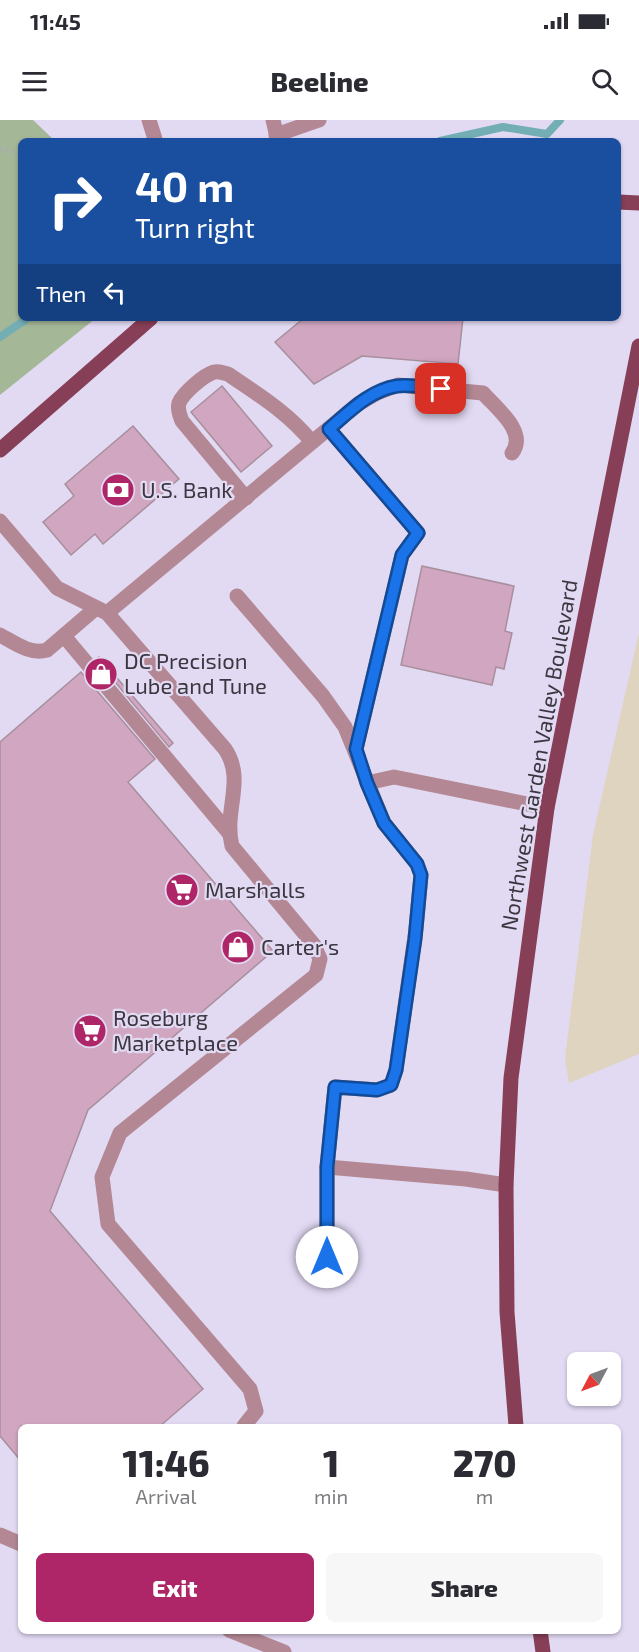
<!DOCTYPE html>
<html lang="en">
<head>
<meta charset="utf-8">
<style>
	:root { --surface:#fff; --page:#f7f7f7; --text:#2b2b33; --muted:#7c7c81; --accent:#af2668 }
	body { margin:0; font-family:"Exo 2",sans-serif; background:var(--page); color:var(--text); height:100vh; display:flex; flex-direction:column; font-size:22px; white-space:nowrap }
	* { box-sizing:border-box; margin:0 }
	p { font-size:20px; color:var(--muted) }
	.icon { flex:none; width:33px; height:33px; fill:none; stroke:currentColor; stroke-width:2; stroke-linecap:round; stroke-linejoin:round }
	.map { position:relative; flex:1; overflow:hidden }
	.sheet { position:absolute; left:18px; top:1304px; width:603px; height:210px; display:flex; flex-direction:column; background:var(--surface); border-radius:9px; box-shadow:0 2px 4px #0004 }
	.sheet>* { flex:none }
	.top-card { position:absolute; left:18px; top:18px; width:603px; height:183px; border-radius:9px; box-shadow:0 2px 4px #0004; background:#1a4fa0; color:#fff; overflow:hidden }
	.needle { width:39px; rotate:229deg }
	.buttons { position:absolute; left:567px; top:1232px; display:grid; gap:12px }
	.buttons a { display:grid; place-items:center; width:54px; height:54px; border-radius:9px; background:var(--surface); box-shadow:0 2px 4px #0004; font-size:30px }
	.pin { position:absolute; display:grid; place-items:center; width:51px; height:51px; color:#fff; margin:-26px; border-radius:12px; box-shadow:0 3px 9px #0006 }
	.me { position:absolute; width:66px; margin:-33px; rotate:0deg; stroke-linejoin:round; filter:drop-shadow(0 0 4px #0008) }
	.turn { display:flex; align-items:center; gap:21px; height:126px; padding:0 18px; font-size:27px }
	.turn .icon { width:78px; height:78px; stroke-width:2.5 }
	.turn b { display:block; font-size:42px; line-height:51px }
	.then { display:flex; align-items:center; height:57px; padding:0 18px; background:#0003; gap:12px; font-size:22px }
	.eta { display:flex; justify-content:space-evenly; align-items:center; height:102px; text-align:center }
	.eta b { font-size:36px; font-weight:800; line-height:42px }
	.cta { display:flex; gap:12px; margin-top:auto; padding:12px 18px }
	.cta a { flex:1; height:69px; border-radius:9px; background:var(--accent); color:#fff; font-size:24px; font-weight:800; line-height:69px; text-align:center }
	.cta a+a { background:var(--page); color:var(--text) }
	.status { display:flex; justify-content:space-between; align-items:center; height:42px; padding:0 30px; background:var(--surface); direction:ltr }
	.status svg { height:16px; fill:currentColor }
	header { display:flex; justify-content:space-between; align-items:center; height:78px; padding:0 18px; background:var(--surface); font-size:27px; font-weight:800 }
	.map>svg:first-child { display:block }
	.commercial { fill:#ded4bf }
	.green { fill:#a4b797 }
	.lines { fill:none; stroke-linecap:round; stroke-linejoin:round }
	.stream { stroke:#74aeb5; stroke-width:8 }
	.building { fill:#d1a6c0; stroke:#a88f9d; stroke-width:1.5 }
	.path { stroke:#aea7bc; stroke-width:4; stroke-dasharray:1.5 4.5; stroke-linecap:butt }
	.minor { stroke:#b38894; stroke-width:15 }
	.major { stroke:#873e57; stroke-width:15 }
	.route-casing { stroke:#114b97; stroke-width:15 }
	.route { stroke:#1a73e8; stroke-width:10 }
	.labels { text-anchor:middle; stroke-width:4.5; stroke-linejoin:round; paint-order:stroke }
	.poi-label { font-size:22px; fill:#3b3741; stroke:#e2daf3; text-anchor:start }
	.street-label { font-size:22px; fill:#3b3741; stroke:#e2daf3 }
</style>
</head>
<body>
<div class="status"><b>11:45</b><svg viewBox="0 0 49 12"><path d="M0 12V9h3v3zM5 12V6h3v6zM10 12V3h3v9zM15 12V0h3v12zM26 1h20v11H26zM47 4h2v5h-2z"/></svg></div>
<header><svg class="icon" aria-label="menu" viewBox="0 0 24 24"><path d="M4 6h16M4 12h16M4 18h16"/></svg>Beeline<svg class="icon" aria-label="search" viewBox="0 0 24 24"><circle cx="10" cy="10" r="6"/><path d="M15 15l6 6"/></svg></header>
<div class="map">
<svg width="639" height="1532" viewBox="0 0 639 1532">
	<rect width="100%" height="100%" fill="#e2daf3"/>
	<path class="commercial" d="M639 513V934L569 963 565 938 593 715Z"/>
	<path class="green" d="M0 0H33L55 21H21V198H96L0 275Z"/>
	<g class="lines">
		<g class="stream">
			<path d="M440 21 503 7 547 14 560 0"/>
			<path d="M0 217 28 198"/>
		</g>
	</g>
	<g class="building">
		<path d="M304 198H463L458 244 362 236 314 264 275 222Z"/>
		<path d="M222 266 272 326 241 352 191 292Z"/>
		<path d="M133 306 179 359 103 424 95 414 71 435 43 402 74 376 65 364Z"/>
		<path d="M422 446 514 466 505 511 512 513 504 549 496 547 492 565 401 545Z"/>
		<path d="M99 537 173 623 169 627 96 539Z"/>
		<path d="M81 552 155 639 128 662 273 831 88 990 50 1091 203 1269 160 1306H21V1341L0 1316V622Z"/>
	</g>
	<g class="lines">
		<path class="path" d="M0 29 21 33"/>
		<g class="minor">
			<path d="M149 0 155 19"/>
			<path d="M273 0 278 21"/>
			<path d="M276 15 319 0"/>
			<path d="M329 309 418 413 402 435 356 629"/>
			<path d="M246 378 182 301C180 296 177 290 179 283 183 273 204 255 214 252 219 251 223 253 228 254 260 276 287 292 312 322"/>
			<path d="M0 401 57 468 107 493 225 629C246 660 223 691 232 726L314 825 320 839 316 855 120 1013 102 1057 108 1104 250 1269 256 1291 244 1306"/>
			<path d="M237 476 323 576 345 607 384 703 417 744 421 755 416 809 396 950 391 965 377 970 335 967 327 1047 466 1059 506 1065"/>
			<path d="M107 493 358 284 377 273 398 265 483 273C496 288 528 312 512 333"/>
			<path d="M0 515C15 523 30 535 47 530L96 488"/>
			<path d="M64 516 229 713"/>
			<path d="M367 663 394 657 547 688"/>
			<path d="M327 1047V1137"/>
			<path d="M0 1415 21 1424"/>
			<path d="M229 1510 284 1532"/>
		</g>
		<g class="major">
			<path d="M618 82 639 83"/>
			<path d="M0 330 151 198"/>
			<path d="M516 1306 507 1192 506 1065 511 958 547 688 639 226"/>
			<path d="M540 1510 543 1532"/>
		</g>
	</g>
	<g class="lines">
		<defs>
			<path id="route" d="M327 1137V1047L335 967 377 970 391 965 396 950 415 819 421 755 417 744 384 703 367 663 356 629 402 435 418 413 329 309C349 292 370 270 397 266 411 264 427 268 441 269"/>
		</defs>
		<use href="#route" class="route-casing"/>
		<use href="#route" class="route"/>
	</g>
	<defs>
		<symbol id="bank-disc" viewBox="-11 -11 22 22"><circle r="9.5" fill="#af2668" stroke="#e2daf3"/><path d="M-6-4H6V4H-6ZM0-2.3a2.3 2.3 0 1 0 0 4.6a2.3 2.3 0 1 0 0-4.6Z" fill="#fff"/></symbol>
		<symbol id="shop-disc" viewBox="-11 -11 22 22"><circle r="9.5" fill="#af2668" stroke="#e2daf3"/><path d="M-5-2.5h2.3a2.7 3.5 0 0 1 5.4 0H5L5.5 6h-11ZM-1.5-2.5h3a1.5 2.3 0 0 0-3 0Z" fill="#fff"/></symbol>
		<symbol id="supermarket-disc" viewBox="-11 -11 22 22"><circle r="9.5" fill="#af2668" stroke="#e2daf3"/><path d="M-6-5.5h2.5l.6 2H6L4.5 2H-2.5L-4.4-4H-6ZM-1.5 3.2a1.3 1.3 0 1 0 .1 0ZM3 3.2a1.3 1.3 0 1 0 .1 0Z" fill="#fff"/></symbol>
	</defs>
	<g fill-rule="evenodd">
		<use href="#bank-disc" x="99" y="351" width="38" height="38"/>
		<use href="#shop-disc" x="82" y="535" width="38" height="38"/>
		<use href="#supermarket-disc" x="163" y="751" width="38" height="38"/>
		<use href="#shop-disc" x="219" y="808" width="38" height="38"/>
		<use href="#supermarket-disc" x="71" y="892" width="38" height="38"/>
	</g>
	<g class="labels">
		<g class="poi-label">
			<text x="141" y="378">U.S. Bank</text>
			<text x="124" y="549">DC Precision<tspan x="124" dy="25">Lube and Tune</tspan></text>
			<text x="205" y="778">Marshalls</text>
			<text x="261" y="835">Carter's</text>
			<text x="113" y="906">Roseburg<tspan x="113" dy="25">Marketplace</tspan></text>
		</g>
		<g class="street-label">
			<text transform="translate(539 635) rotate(-80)" y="8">Northwest Garden Valley Boulevard</text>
		</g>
	</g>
</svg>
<div class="buttons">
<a><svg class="needle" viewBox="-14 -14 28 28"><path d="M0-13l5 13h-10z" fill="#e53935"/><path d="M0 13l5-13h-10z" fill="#7c7c81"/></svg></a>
</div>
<div class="pin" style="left:441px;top:269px;background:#d93025"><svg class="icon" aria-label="arrive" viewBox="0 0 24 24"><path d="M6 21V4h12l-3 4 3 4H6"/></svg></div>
<svg class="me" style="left:327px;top:1137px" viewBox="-20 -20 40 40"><circle r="19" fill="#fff"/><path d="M0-13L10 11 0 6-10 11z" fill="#1a73e8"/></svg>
<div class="top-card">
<div class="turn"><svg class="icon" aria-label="right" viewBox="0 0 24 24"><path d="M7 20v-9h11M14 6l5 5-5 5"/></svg><div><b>40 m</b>Turn right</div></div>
<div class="then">Then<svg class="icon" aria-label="left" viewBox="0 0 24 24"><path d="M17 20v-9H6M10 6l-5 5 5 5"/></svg></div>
</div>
<section class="sheet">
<div class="eta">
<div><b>11:46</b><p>Arrival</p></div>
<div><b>1</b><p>min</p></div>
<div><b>270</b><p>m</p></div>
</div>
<div class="cta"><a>Exit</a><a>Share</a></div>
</section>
</div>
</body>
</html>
